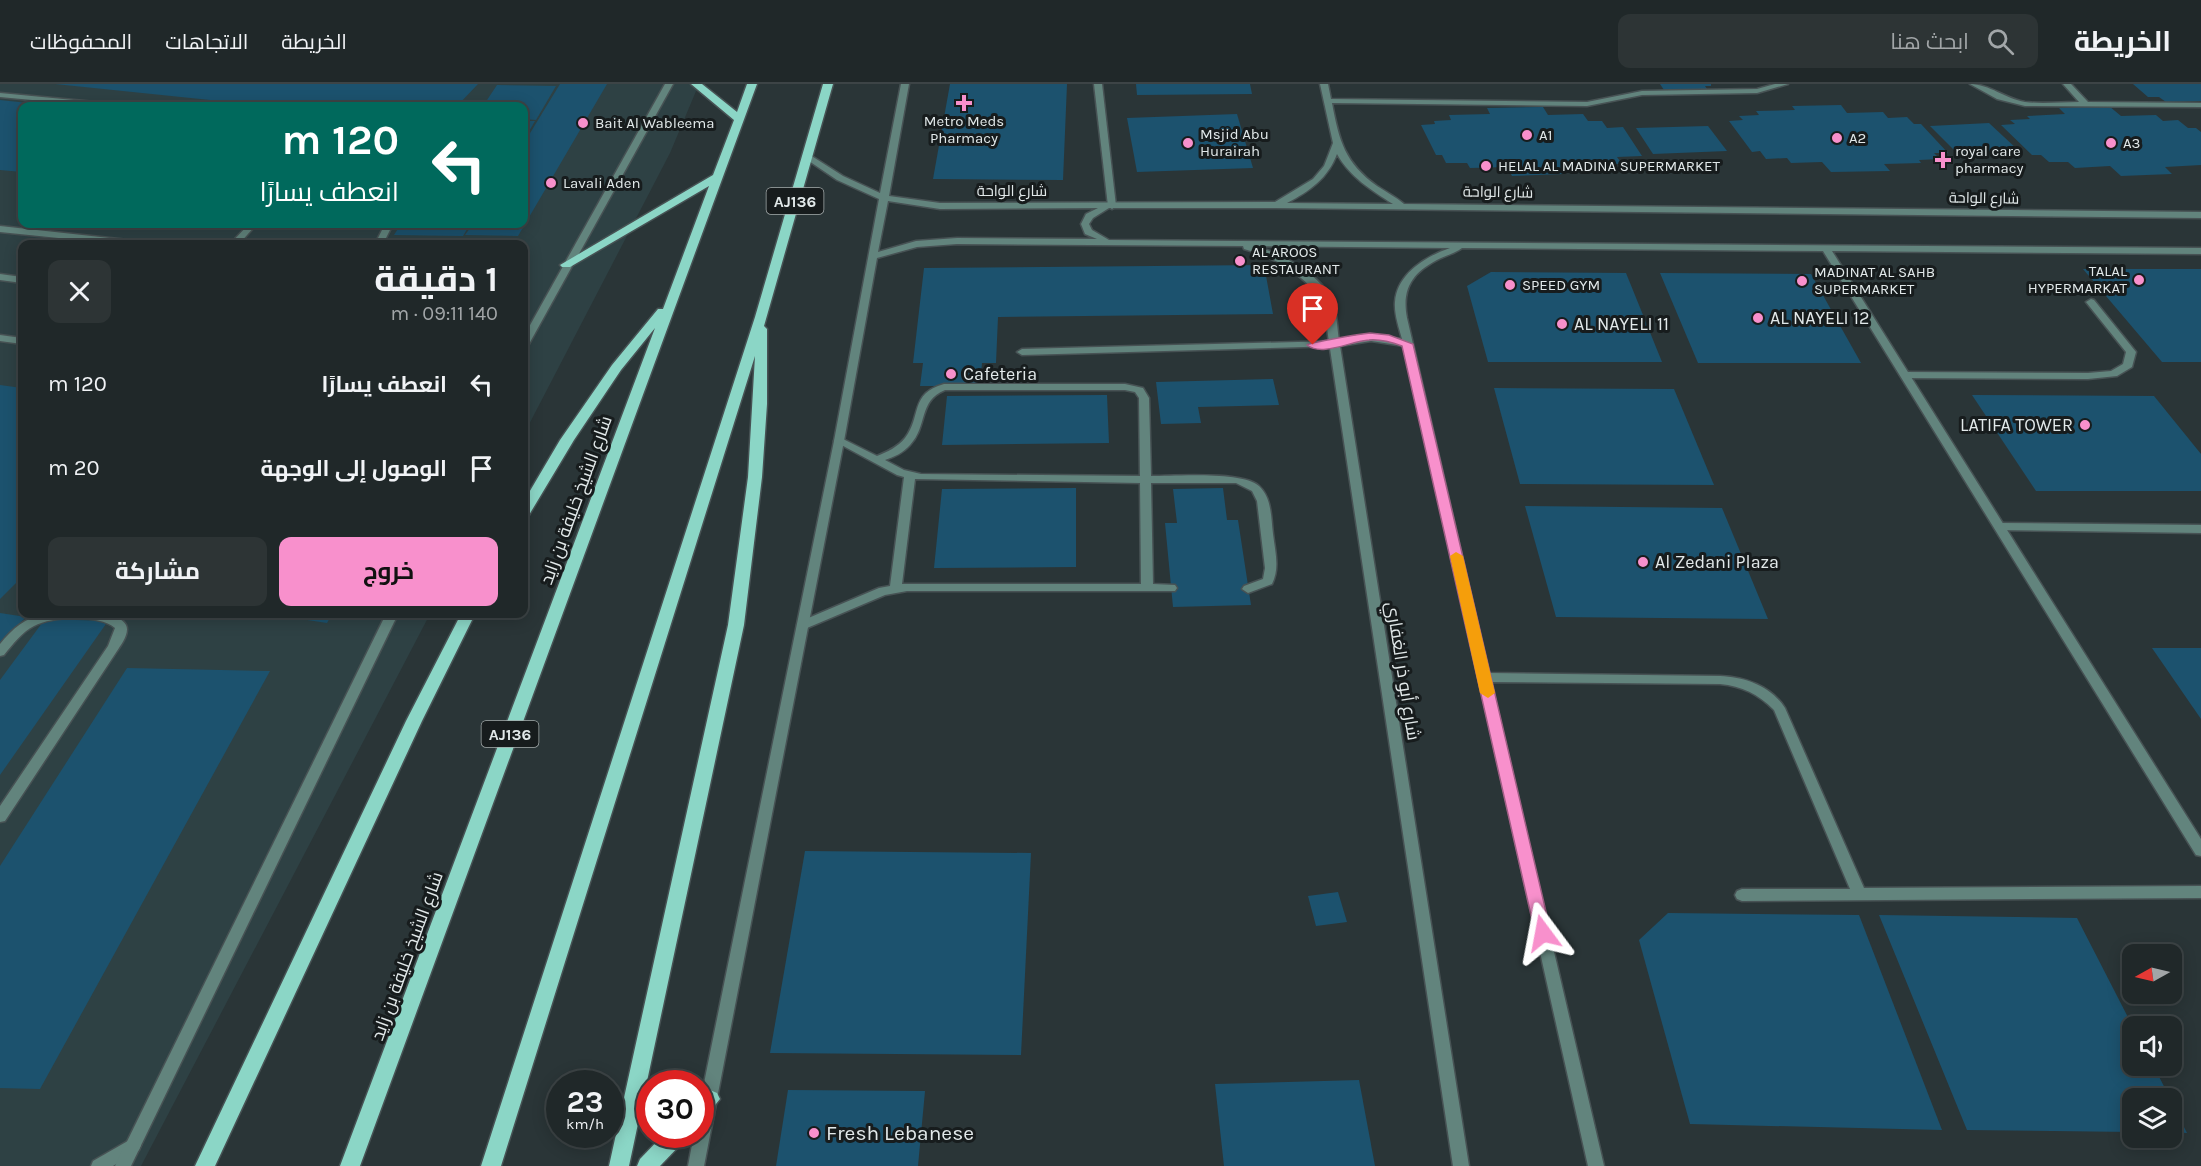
<!DOCTYPE html>
<html lang="ar">
<head>
<meta charset="utf-8">
<style>
	:root { --surface:#202829; --page:#2d3435; --text:#f1f3f6; --muted:#a2a6a8; --line:#3d4446; --accent:#f890cc }
	body { margin:0; font-family:Karla,Cairo,sans-serif; background:var(--page); color:var(--text); direction:rtl; height:100vh; display:flex; flex-direction:column; font-size:22px; white-space:nowrap }
	* { box-sizing:border-box; margin:0 }
	p { font-size:20px; color:var(--muted) }
	.icon { flex:none; width:33px; height:33px; fill:none; stroke:currentColor; stroke-width:2; stroke-linecap:round; stroke-linejoin:round }
	.map { position:relative; flex:1; overflow:hidden; direction:ltr }
	.sheet { position:absolute; left:18px; top:156px; width:510px; height:378px; display:flex; flex-direction:column; background:var(--surface); border-radius:12px; box-shadow:0 3px 15px #0003,0 0 0 2px var(--line); direction:rtl }
	.sheet>* { flex:none }
	.banner { position:absolute; left:18px; top:18px; width:510px; height:126px; border-radius:12px; box-shadow:0 3px 15px #0003,0 0 0 2px var(--line); direction:rtl; background:#00695c; color:#fff; overflow:hidden }
	.needle { width:39px; rotate:262deg }
	.fabs { position:absolute; left:2122px; top:860px; display:grid; gap:12px }
	.fabs a { display:grid; place-items:center; width:60px; height:60px; border-radius:12px; background:var(--surface); box-shadow:0 3px 15px #0003,0 0 0 2px var(--line); font-size:30px }
	.speed { position:absolute; left:546px; top:986px; display:flex; gap:12px; font-size:30px; font-weight:700; text-align:center }
	.speed>* { display:grid; place-content:center; width:78px; height:78px; border-radius:50%; background:var(--surface); box-shadow:0 3px 15px #0003,0 0 0 2px var(--line); line-height:1 }
	.speed small { font-size:15px; font-weight:400 }
	.speed .limit { border:9px solid #d22; background:#fff; color:#111 }
	.pin { position:absolute; display:grid; place-items:center; width:51px; height:51px; color:#fff; margin:-62px -26px; border-radius:50% 50% 50% 0; rotate:-45deg; box-shadow:0 0 6px #0007 }
	.pin .icon { rotate:45deg }
	.me { position:absolute; width:66px; margin:-33px; rotate:347deg; stroke-linejoin:round; filter:drop-shadow(0 0 4px #0008) }
	.turn { display:flex; align-items:center; gap:21px; height:126px; padding:0 30px; font-size:27px }
	.turn .icon { width:78px; height:78px; stroke-width:2.5 }
	.turn b { display:block; font-size:42px; line-height:51px }
	.round { display:grid; place-items:center; flex:none; width:63px; height:63px; border-radius:12px; background:var(--page) }
	.overview { display:flex; align-items:center; justify-content:space-between; height:102px; padding:0 30px }
	h1 { font-size:36px; font-weight:700; line-height:45px }
	.primary-button { display:flex; gap:12px; margin-top:auto; padding:12px 30px }
	.primary-button a { flex:1; height:69px; border-radius:12px; background:var(--accent); color:#111; font-size:24px; font-weight:700; line-height:69px; text-align:center }
	.primary-button a+a { background:var(--page); color:var(--text) }
	ul { padding:0; list-style:none }
	li { display:flex; align-items:center; gap:18px; height:84px; padding:0 30px }
	li div { flex:1 }
	li b { display:block; font-size:22px }
	li em { font-style:normal }
	header { display:flex; align-items:center; gap:36px; box-sizing:border-box; height:84px; padding:0 30px; background:var(--surface); border-bottom:2px solid var(--line) }
	header strong { font-size:28px }
	nav { display:flex; gap:33px; margin-inline-start:auto; font-size:21px }
	.search { width:420px; height:54px; background:var(--page); display:flex; align-items:center; gap:15px; box-sizing:border-box; padding:0 21px; border-radius:12px; color:var(--muted); font-size:22px }
	.map>svg:first-child { display:block }
	.built { fill:#2e4144; fill-rule:evenodd }
	.building { fill:#1c526e }
	.lines { fill:none; stroke-linecap:round; stroke-linejoin:round }
	.lane-casing { stroke:#475254; stroke-width:3 }
	.street-casing { stroke:#475254; stroke-width:3 }
	.primary-casing { stroke:#475254; stroke-width:3 }
	.lane { fill:#62847d; fill-rule:evenodd }
	.street { fill:#62847d; fill-rule:evenodd }
	.primary { fill:#8bd6c6; fill-rule:evenodd }
	.route { fill:#f890cc; stroke:#a15e85; stroke-width:1.5 }
	.slow { fill:#f59e0b }
	.poi-dot { fill:#f890cc; stroke:#171c1d; stroke-width:2 }
	.labels { text-anchor:middle; stroke-width:6; stroke-linejoin:round; paint-order:stroke }
	.far-poi-label { font-size:15px; fill:#e2e9ea; stroke:#171c1d; text-anchor:start }
	.far-street-label { font-size:15px; fill:#e2e9ea; stroke:#171c1d }
	.shield { fill:#171c1d; stroke:#a5acac; stroke-width:1.5 }
	.shield-label { font-size:16px; font-weight:bold; fill:#e2e9ea }
	.poi-label { font-size:18px; fill:#e2e9ea; stroke:#171c1d; text-anchor:start }
	.street-label { font-size:18px; fill:#e2e9ea; stroke:#171c1d }
	.near-poi-label { font-size:21px; fill:#e2e9ea; stroke:#171c1d; text-anchor:start }
</style>
</head>
<body>
<header>
<strong>الخريطة</strong>
<div class="search"><svg class="icon" aria-label="search" viewBox="0 0 24 24"><circle cx="10" cy="10" r="6"/><path d="M15 15l6 6"/></svg>ابحث هنا</div>
<nav><a>الخريطة</a><a>الاتجاهات</a><a>المحفوظات</a></nav>
</header>
<div class="map">
<svg width="2201" height="1082" viewBox="0 0 2201 1082">
	<rect width="100%" height="100%" fill="#2a3537"/>
	<path class="built" d="M0 0H699L670 69 524 350V160H22V530H430L141 1082H0ZM22 22H524V140H22Z"/>
	<g class="building">
		<path d="M55 0H478L457 22H267Z"/>
		<path d="M560 0H607L518 152 465 151 473 140H524V59Z"/>
		<path d="M950 0H1067L1063 96 933 95Z"/>
		<path d="M1136 0H1250L1252 10 1137 11Z"/>
		<path d="M1660 0H1711V2H1705L1707 5 1664 6Z"/>
		<path d="M2133 0H2201V17L2166 18 2159 13H2148Z"/>
		<path d="M497 1 556 2 536 36 524 35V22H483Z"/>
		<path d="M0 16 47 21 22 22V88L0 86Z"/>
		<path d="M1841 21 1847 29 1883 28 1888 34 1907 33 1914 40H1921L1948 69H1934L1940 75 1919 76 1921 79 1884 80 1890 87 1831 88 1822 78 1791 79 1787 74 1766 75 1760 67 1752 68 1729 37 1743 36 1739 32 1759 31 1756 27 1795 26 1792 22Z"/>
		<path d="M2109 22 2121 32 2156 31 2163 37 2178 36 2188 44H2196L2201 48V81L2165 83 2172 90 2121 92 2110 82 2075 84 2068 78H2049L2041 71H2032L2001 41 2015 40 2010 36 2030 35 2027 32 2065 30 2059 24Z"/>
		<path d="M1543 23 1548 31 1583 30 1588 37H1602L1607 44 1623 43 1642 72 1617 73 1622 80H1602L1605 84 1560 86 1563 90 1512 92 1507 83 1470 84 1467 79H1446L1442 71H1436L1421 41 1435 40 1434 37 1451 36 1449 31 1490 30 1487 24Z"/>
		<path d="M1237 30 1253 84 1137 88 1127 34Z"/>
		<path d="M524 37H535L524 56Z"/>
		<path d="M1989 39 2018 66 1957 69 1930 42Z"/>
		<path d="M1708 42 1727 67 1653 70 1636 44Z"/>
		<path d="M401 140H470L463 152 394 151Z"/>
		<path d="M1264 181 1273 230 998 233 996 279H982L980 302H920L923 279H913L924 184Z"/>
		<path d="M2083 185H2201V278H2162Z"/>
		<path d="M1491 188 1626 189 1662 278H1488L1467 202Z"/>
		<path d="M1660 189 1811 190 1861 279H1698Z"/>
		<path d="M1273 295 1279 321 1198 323 1201 339 1161 340 1156 298Z"/>
		<path d="M0 301 22 304V497L19 496 0 515Z"/>
		<path d="M1494 304 1674 305 1714 401 1520 400Z"/>
		<path d="M1107 311 1109 359 942 361 947 312Z"/>
		<path d="M1972 311 2154 312 2201 370V407H2036Z"/>
		<path d="M1076 404V483L934 484 942 405Z"/>
		<path d="M1223 404 1227 436H1238L1251 521 1173 523 1165 439H1177L1173 405Z"/>
		<path d="M1525 422 1722 424 1768 535 1556 533Z"/>
		<path d="M0 529 26 533 0 559Z"/>
		<path d="M268 530H332L327 539Z"/>
		<path d="M45 535 108 537 0 691V596Z"/>
		<path d="M2152 564H2201V635Z"/>
		<path d="M127 584 270 587 40 1005 0 1004V782Z"/>
		<path d="M805 767 1031 769 1021 971 770 969Z"/>
		<path d="M1338 808 1347 838 1316 842 1308 812Z"/>
		<path d="M1668 829 1859 831 1942 1046 1690 1040 1639 856Z"/>
		<path d="M1879 831 2077 834 2133 943V981H2153L2170 1014H2133V1048L1967 1046Z"/>
		<path d="M1359 996 1375 1082H1224L1215 1000Z"/>
		<path d="M788 1006 925 1007 918 1082H776Z"/>
		<path d="M2172 1019 2187 1049 2172 1048Z"/>
	</g>
	<g class="lines">
		<defs>
			<g id="lane">
				<path d="M1094 0H1102L1116 122 1112 125 1108 122Z"/>
				<path d="M0 9 116 20 120 22H96L0 13Z"/>
				<path d="M249 140H257L239 160H230Z"/>
				<path d="M385 140H393L383 160H375Z"/>
				<path d="M0 142 137 157 142 160H117L0 148Z"/>
				<path d="M0 190 22 193V199L0 196Z"/>
				<path d="M2091 215 2094 216 2136 268 2132 283 2117 292 2088 295 1905 294 1900 291 1905 288 2088 289 2111 287 2123 280 2126 268 2086 218Z"/>
				<path d="M0 251 22 254V260L0 257Z"/>
				<path d="M1335 257 1338 258V262L1022 271 1017 268 1022 265Z"/>
				<path d="M944 300H1125L1143 304 1149 314 1151 392C1174 392 1243 387 1259 402 1272 414 1271 434 1273 450 1275 467 1280 484 1272 500L1248 509 1242 505 1244 502 1263 495 1265 484 1257 417 1252 407 1236 399H1151L1153 500 1175 501 1177 504 1175 507H907L885 511 807 544H799L797 541 799 538 879 504 890 502 904 393 897 391 834 357 835 355H843L877 372C887 368 898 363 905 354 922 332 909 310 944 300ZM945 306H1125L1135 308 1139 314 1140 392 921 390 904 386 885 376C894 373 903 369 910 361 928 342 918 317 945 306ZM915 395 1140 399 1141 500H902Z"/>
				<path d="M2000 439 2201 441V449L1996 446 1994 443Z"/>
				<path d="M45 530C63 530 117 523 126 541 130 549 121 561 117 567L5 737 0 738V722L108 562 115 544C99 530 52 532 34 542 22 548 13 560 4 571L0 572V560C13 544 25 534 45 530Z"/>
				<path d="M133 1054 139 1056 141 1061 139 1066 113 1082H91L93 1077Z"/>
			</g>
			<g id="street">
				<path d="M665 0H673L529 260 524 263V252Z"/>
				<path d="M901 0H909L889 112 940 119 1275 118 1313 95 1324 82 1328 72 1333 59 1320 0H1328L1331 15 1587 18 1642 7 1757 5 1775 0H1788L1757 9 1642 11 1587 22 1332 19C1339 57 1345 79 1377 102 1386 108 1396 113 1404 120L2201 128V134L1275 124H1109L1093 134 1089 140 1092 146 1109 156 2201 164V170L1832 167 2201 755V772L2196 771 1823 167 1462 164C1457 168 1448 171 1441 174 1414 187 1401 203 1407 234L1489 589 1720 592C1745 593 1771 602 1785 624L1864 804 2201 802V814L1742 817 1737 815 1735 811 1737 807 1742 805H1850L1774 626C1758 610 1742 602 1720 600L1491 598 1604 1082H1588L1404 262 1371 257 1340 262 1469 1082H1453L1323 218C1303 190 1277 174 1244 165L1243 162 957 160 917 163 877 174 844 357 704 1082H688L694 1050H700V1019L834 357 879 115 837 96 803 73 810 71 843 92 880 109ZM1337 70C1350 93 1371 106 1393 120L1287 119C1310 107 1328 94 1337 70ZM888 117 940 125 1098 124 1086 130 1081 140 1085 150 1097 155 957 154 916 157 878 168ZM1254 162 1450 164C1427 172 1397 189 1395 218 1394 230 1399 244 1402 255L1371 251 1339 256C1337 244 1337 229 1333 218 1322 191 1281 169 1254 162Z"/>
				<path d="M1970 0C1989 0 2006 15 2025 18 2042 20 2062 18 2079 18L2063 0H2071L2088 18 2201 19V23L2025 22 1997 15Z"/>
				<path d="M386 530H398L131 1082H115Z"/>
			</g>
			<g id="primary">
				<path d="M691 0H702L737 28 747 0H757L360 1082H340L655 244 621 286 574 356 529 431 524 432V417L560 356 612 281 658 225H663L709 102 570 183H562L560 181 713 91 734 36Z"/>
				<path d="M823 0H833L764 242 767 245V320L762 393 744 541 629 1082H609L728 541 748 393 755 272 501 1082H481L755 233Z"/>
				<path d="M461 530H475L422 637 215 1082H195L406 637Z"/>
				<path d="M710 1006 717 1009 720 1015 707 1031 700 1034V1011Z"/>
				<path d="M664 1050H687L684 1057 660 1082H637L640 1075Z"/>
			</g>
		</defs>
		<use href="#lane" class="lane-casing"/>
		<use href="#street" class="street-casing"/>
		<use href="#primary" class="primary-casing"/>
		<use href="#lane" class="lane"/>
		<use href="#street" class="street"/>
		<use href="#primary" class="primary"/>
	</g>
	<path class="route" d="M1370 249 1389 251 1413 260 1551 849 1549 854 1543 856 1537 854 1535 849 1402 262C1391 258 1380 255 1369 256 1351 257 1322 273 1307 261 1311 258 1361 250 1370 249Z"/>
	<path class="slow" d="M1456 468 1463 472 1495 609 1488 614 1480 609 1450 472Z"/>
	<g class="poi-dot">
		<path d="M961 10h6v6h6v6h-6v6h-6v-6h-6v-6h6z"/>
		<circle cx="583" cy="39" r="6"/>
		<circle cx="1527" cy="51" r="6"/>
		<circle cx="1837" cy="54" r="6"/>
		<circle cx="1188" cy="59" r="6"/>
		<circle cx="2111" cy="59" r="6"/>
		<path d="M1940 67h6v6h6v6h-6v6h-6v-6h-6v-6h6z"/>
		<circle cx="1486" cy="82" r="6"/>
		<circle cx="551" cy="99" r="6"/>
		<circle cx="1240" cy="177" r="6"/>
		<circle cx="2139" cy="196" r="6"/>
		<circle cx="1802" cy="197" r="6"/>
		<circle cx="1510" cy="201" r="6"/>
		<circle cx="1758" cy="234" r="6"/>
		<circle cx="1562" cy="240" r="6"/>
		<circle cx="951" cy="290" r="6"/>
		<circle cx="2085" cy="341" r="6"/>
		<circle cx="1643" cy="478" r="6"/>
		<circle cx="814" cy="1049" r="6"/>
	</g>
	<g class="labels">
		<g class="far-poi-label">
			<text x="964" y="42" text-anchor="middle">Metro Meds<tspan x="964" dy="17">Pharmacy</tspan></text>
			<text x="595" y="44">Bait Al Wableema</text>
			<text x="1200" y="55">Msjid Abu<tspan x="1200" dy="17">Hurairah</tspan></text>
			<text x="1539" y="56">A1</text>
			<text x="1849" y="59">A2</text>
			<text x="2123" y="64">A3</text>
			<text x="1955" y="72">royal care<tspan x="1955" dy="17">pharmacy</tspan></text>
			<text x="1498" y="87">HELAL AL MADINA SUPERMARKET</text>
			<text x="563" y="104">Lavali Aden</text>
			<text x="1252" y="173">AL AROOS<tspan x="1252" dy="17">RESTAURANT</tspan></text>
			<text x="2127" y="192" text-anchor="end">TALAL<tspan x="2127" dy="17">HYPERMARKAT</tspan></text>
			<text x="1814" y="193">MADINAT AL SAHB<tspan x="1814" dy="17">SUPERMARKET</tspan></text>
			<text x="1522" y="206">SPEED GYM</text>
		</g>
		<g class="far-street-label">
			<text x="1012" y="112">شارع الواحة</text>
			<text transform="translate(1498 108) rotate(1)" y="5">شارع الواحة</text>
			<text transform="translate(1984 114) rotate(1)" y="5">شارع الواحة</text>
		</g>
		<g class="shield">
			<rect x="766.5" y="104" width="57" height="26" rx="4.5"/>
			<rect x="481.5" y="637" width="57" height="26" rx="4.5"/>
		</g>
		<g class="shield-label">
			<text x="795" y="123">AJ136</text>
			<text x="510" y="656">AJ136</text>
		</g>
		<g class="poi-label">
			<text x="1770" y="240">AL NAYELI 12</text>
			<text x="1574" y="246">AL NAYELI 11</text>
			<text x="963" y="296">Cafeteria</text>
			<text x="2073" y="347" text-anchor="end">LATIFA TOWER</text>
			<text x="1655" y="484">Al Zedani Plaza</text>
		</g>
		<g class="street-label">
			<text transform="translate(576 416) rotate(-70)" y="6">شارع الشيخ خليفة بن زايد</text>
			<text transform="translate(1403 587) rotate(81)" y="6">شارع أبو ذر الغفاري</text>
			<text transform="translate(407 872) rotate(-70)" y="6">شارع الشيخ خليفة بن زايد</text>
		</g>
		<g class="near-poi-label">
			<text x="826" y="1056">Fresh Lebanese</text>
		</g>
	</g>
</svg>
<div class="fabs">
<a><svg class="needle" viewBox="-14 -14 28 28"><path d="M0-13l5 13h-10z" fill="#e53935"/><path d="M0 13l5-13h-10z" fill="#a2a6a8"/></svg></a>
<a><svg class="icon" aria-label="sound" viewBox="0 0 24 24"><path d="M4 9h4l5-4v14l-5-4H4zM17 9q2 3 0 6"/></svg></a>
<a><svg class="icon" aria-label="layers" viewBox="0 0 24 24"><path d="M12 4l9 5-9 5-9-5zM3 14l9 5 9-5"/></svg></a>
</div>
<div class="speed"><div>23<small>km/h</small></div><div class="limit">30</div></div>
<div class="pin" style="left:1313px;top:261px;background:#d93025"><svg class="icon" aria-label="arrive" viewBox="0 0 24 24"><path d="M6 21V4h12l-3 4 3 4H6"/></svg></div>
<svg class="me" style="left:1543px;top:849px" viewBox="-20 -20 40 40"><path d="M0-17L14 15 0 8-14 15z" fill="#f890cc" stroke="#fff" stroke-width="4"/></svg>
<div class="banner">
<div class="turn"><svg class="icon" aria-label="left" viewBox="0 0 24 24"><path d="M17 20v-9H6M10 6l-5 5 5 5"/></svg><div><b>120 m</b>انعطف يسارًا</div></div>
</div>
<section class="sheet">
<div class="overview"><div><h1>1 دقيقة</h1><p>140 m · 09:11</p></div><a class="round"><svg class="icon" aria-label="close" viewBox="0 0 24 24"><path d="M6 6l12 12M18 6L6 18"/></svg></a></div>
<ul>
<li><svg class="icon" aria-label="left" viewBox="0 0 24 24"><path d="M17 20v-9H6M10 6l-5 5 5 5"/></svg><div><b>انعطف يسارًا</b></div><em>120 m</em></li>
<li><svg class="icon" aria-label="arrive" viewBox="0 0 24 24"><path d="M6 21V4h12l-3 4 3 4H6"/></svg><div><b>الوصول إلى الوجهة</b></div><em>20 m</em></li>
</ul>
<div class="primary-button"><a>خروج</a><a>مشاركة</a></div>
</section>
</div>
</body>
</html>
